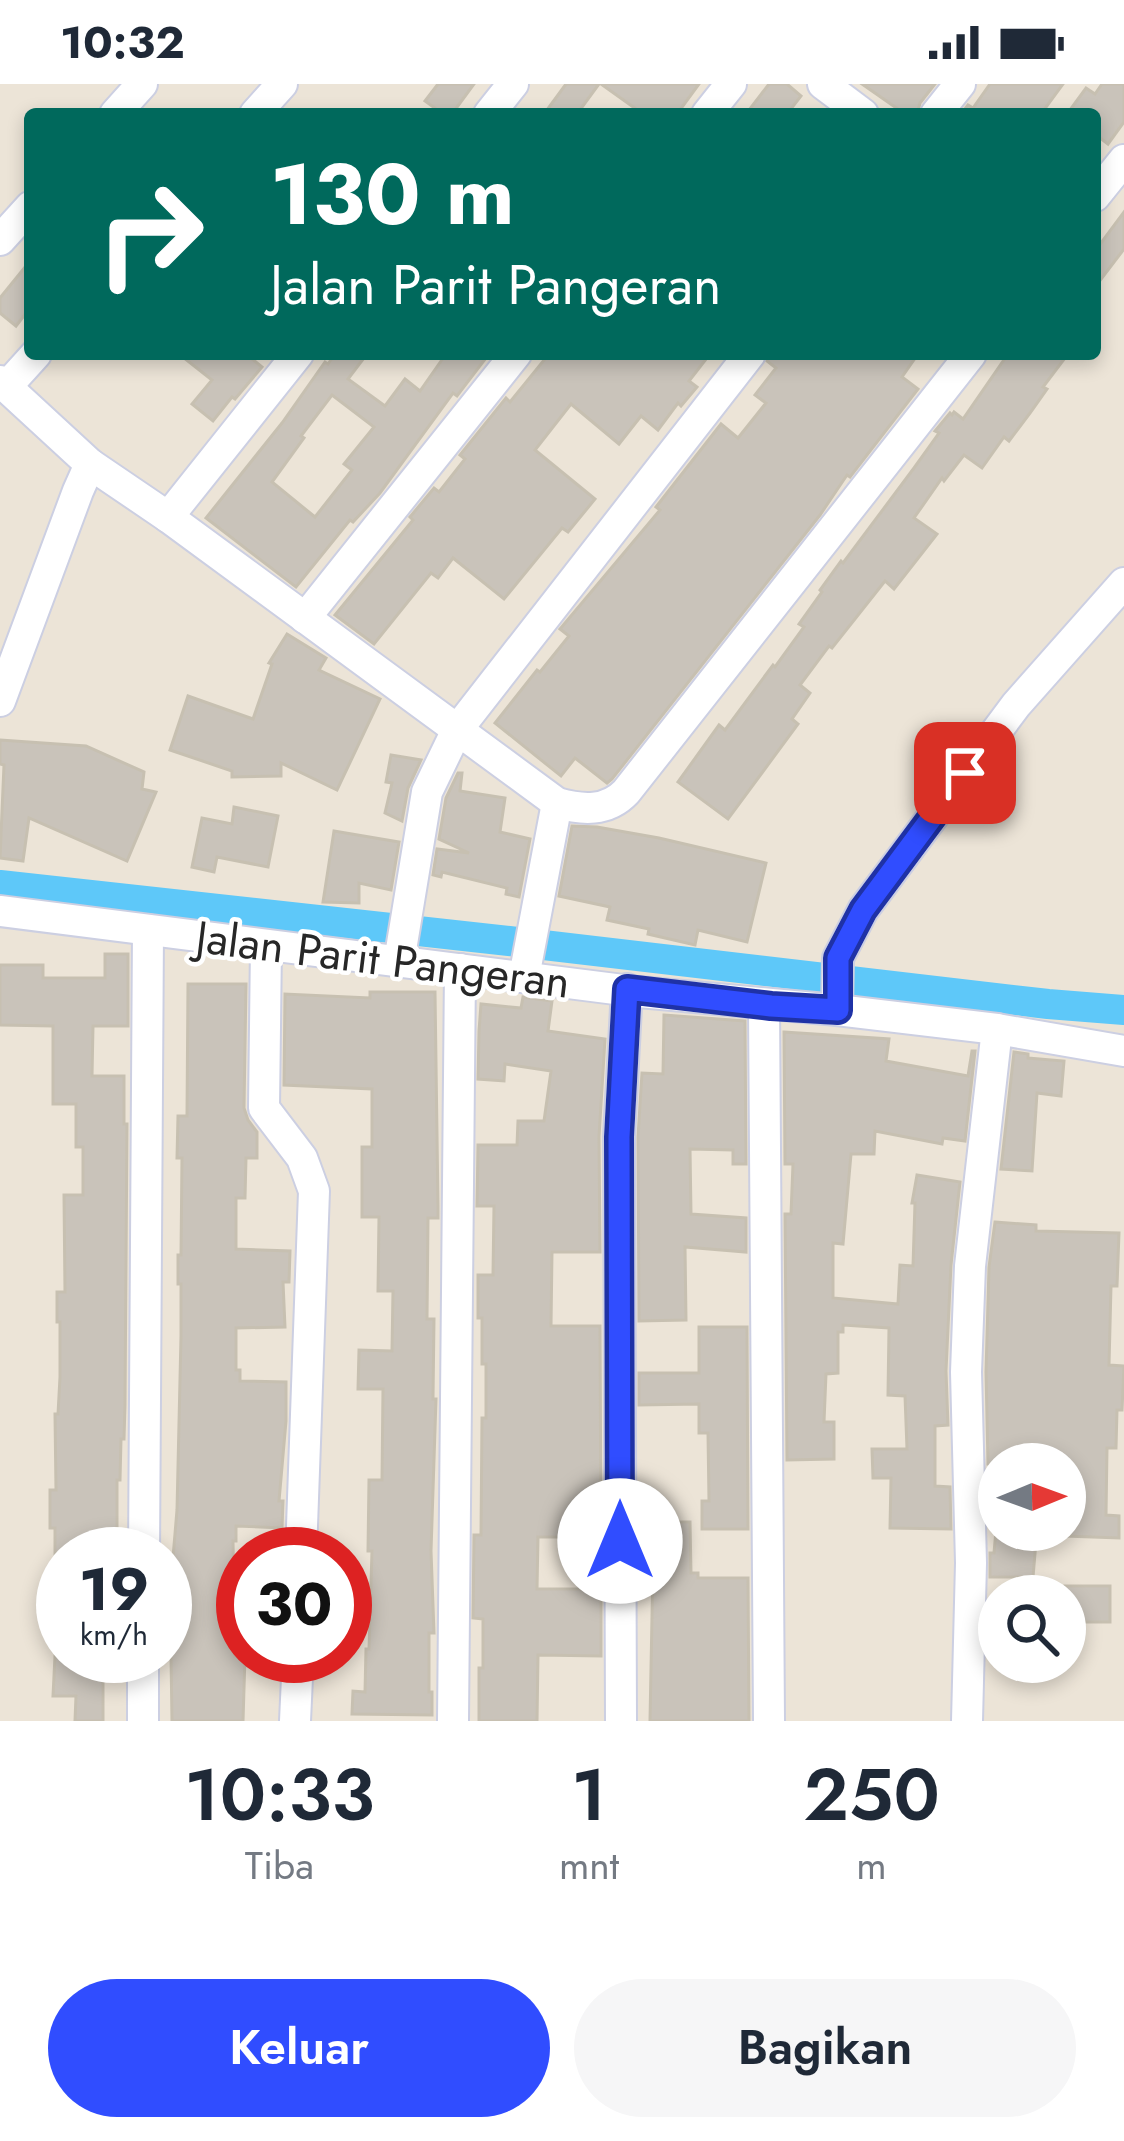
<!DOCTYPE html>
<html lang="id">
<head>
<meta charset="utf-8">
<style>
	:root { --surface:#fff; --page:#f6f6f7; --text:#1f2937; --muted:#747a83; --accent:#304dff }
	body { margin:0; font-family:Jost,sans-serif; background:var(--page); color:var(--text); height:100vh; display:flex; flex-direction:column; font-size:45px; white-space:nowrap }
	* { box-sizing:border-box; margin:0 }
	p { font-size:39px; color:var(--muted) }
	.icon { flex:none; width:66px; height:66px; fill:none; stroke:currentColor; stroke-width:2; stroke-linecap:round; stroke-linejoin:round }
	.map { position:relative; height:1637px; overflow:hidden }
	.side { display:flex; flex-direction:column; background:var(--surface); flex:1 }
	.side>* { flex:none }
	.top-card { position:absolute; left:24px; top:24px; width:1077px; height:252px; border-radius:12px; box-shadow:0 6px 18px #0003; background:#00695c; color:#fff; overflow:hidden }
	.needle { width:78px; rotate:89deg }
	.fabs { position:absolute; left:978px; top:1359px; display:grid; gap:24px }
	.fabs a { display:grid; place-items:center; width:108px; height:108px; border-radius:50%; background:var(--surface); box-shadow:0 6px 18px #0003; font-size:60px }
	.speed { position:absolute; left:36px; top:1443px; display:flex; gap:24px; font-size:60px; font-weight:700; text-align:center }
	.speed>* { display:grid; place-content:center; width:156px; height:156px; border-radius:50%; background:var(--surface); box-shadow:0 6px 18px #0003; line-height:1 }
	.speed small { font-size:30px; font-weight:400 }
	.speed .limit { border:18px solid #d22; background:#fff; color:#111 }
	.pin { position:absolute; display:grid; place-items:center; width:102px; height:102px; color:#fff; margin:-51px; border-radius:24px; box-shadow:0 6px 18px #0006 }
	.me { position:absolute; width:132px; margin:-66px; rotate:0deg; stroke-linejoin:round; filter:drop-shadow(0 0 9px #0008) }
	.turn { display:flex; align-items:center; gap:42px; height:252px; padding:0 48px; font-size:54px }
	.turn .icon { width:156px; height:156px; stroke-width:2.5 }
	.turn b { display:block; font-size:84px; line-height:102px }
	.eta { display:flex; justify-content:space-evenly; align-items:center; height:204px; text-align:center }
	.eta b { font-size:72px; font-weight:600; line-height:84px }
	.action { display:flex; gap:24px; margin-top:auto; padding:24px 48px }
	.action a { flex:1; height:138px; border-radius:72px; background:var(--accent); color:#fff; font-size:48px; font-weight:600; line-height:138px; text-align:center }
	.action a+a { background:var(--page); color:var(--text) }
	.status { display:flex; justify-content:space-between; align-items:center; height:84px; padding:0 60px; background:var(--surface); direction:ltr }
	.status svg { height:33px; fill:currentColor }
	.map>svg:first-child { display:block }
	.lines { fill:none; stroke-linecap:round; stroke-linejoin:round }
	.canal { stroke:#5ec8f9; stroke-width:30 }
	.building { fill:#c9c3ba; stroke:#c7c0b1; stroke-width:3; fill-rule:evenodd }
	.street-casing { stroke:#cccfe2; stroke-width:34 }
	.street { stroke:#fff; stroke-width:30 }
	.route-casing { stroke:#1f32a6; stroke-width:30 }
	.route { stroke:#304dff; stroke-width:21 }
	.labels { text-anchor:middle; stroke-width:9; stroke-linejoin:round; paint-order:stroke }
	.street-label { font-size:45px; fill:#272727; stroke:#fff }
</style>
</head>
<body>
<div class="status"><b>10:32</b><svg viewBox="0 0 49 12"><path d="M0 12V9h3v3zM5 12V6h3v6zM10 12V3h3v9zM15 12V0h3v12zM26 1h20v11H26zM47 4h2v5h-2z"/></svg></div>
<div class="map">
<svg width="1124" height="1637" viewBox="0 0 1124 1637">
	<rect width="100%" height="100%" fill="#ece4d7"/>
	<g class="lines">
		<path class="canal" d="M0 801 509 857 1048 920 1124 926"/>
	</g>
	<g class="building">
		<path d="M438 0H474L452 30H443L425 17Z"/>
		<path d="M566 0H599L577 30H544Z"/>
		<path d="M601 0H699L677 30H643Z"/>
		<path d="M769 0H787L801 12 787 30H746Z"/>
		<path d="M862 0H935L920 19 917 30H905Z"/>
		<path d="M990 0H1063L1041 30H961L968 21 973 24Z"/>
		<path d="M1102 0H1124V38L1108 60 1095 50V30H1067L1086 4 1095 10Z"/>
		<path d="M1124 128V165L1095 203V167Z"/>
		<path d="M30 177V224L16 242 0 229V214Z"/>
		<path d="M179 270H246L262 283 235 315 232 313 213 337 192 320 212 296Z"/>
		<path d="M335 270H367L348 295 385 322 405 295 420 307 446 270H489L457 312 453 309 380 409 353 438 350 436 296 503 206 434 282 339 325 278 328 280ZM332 311 374 343 344 380 352 386 315 433 272 398 304 354 301 352Z"/>
		<path d="M549 270H710L689 297 697 303 681 322 678 319 658 346 641 332 619 360 571 320 535 366 595 415 568 448 562 444 504 515 453 474 438 494 431 489 374 560 335 531 413 436 410 433 434 404 439 408 465 375 460 371 506 314 510 318Z"/>
		<path d="M769 270H918L902 293 918 305 850 393 847 391 820 431 612 695 607 699 575 674 561 692 495 639 537 586 540 588 569 552 560 545 660 426 656 423 721 340 738 354 766 319 755 311 776 284 767 277Z"/>
		<path d="M1008 270H1068L1043 303 1047 305 1030 329 1009 357 1004 353 982 384 964 371 944 397 942 394 914 434 937 450 894 505 885 497 832 564 829 562 800 601 810 609 792 635 798 640 728 735 678 698 719 641 725 646 773 581 775 583 804 543 799 540 822 508 820 506 841 477 843 479 914 384 939 349 935 347 950 329 952 331 954 328 963 335Z"/>
		<path d="M287 550 326 574 319 586 380 615 337 706 281 679V692L232 693V687L170 666 188 612 253 635 272 580 269 579Z"/>
		<path d="M0 656 86 662 144 688 142 705 156 708 127 777 29 734 23 777 0 774 4 681 0 680Z"/>
		<path d="M391 671 421 676 408 704 402 737 385 729 392 699 386 698Z"/>
		<path d="M458 689H462L460 707 505 714 500 748 530 755 519 813 506 810 507 804 442 788 441 793 433 791 437 765 469 769 439 755 446 714Z"/>
		<path d="M234 723 278 732 268 783 217 773 214 788 192 783 202 734 232 740Z"/>
		<path d="M572 742 597 743 659 754 766 779 747 858 698 846 695 861 648 850 649 845 607 836 610 823 559 812Z"/>
		<path d="M334 747 399 758 391 806 359 799V819L323 818Z"/>
		<path d="M105 870H128V942H93L92 992H124V1040H127L125 1321 124 1355H121L120 1396H117V1470H55V1444H50V1406H56L55 1330H58L60 1293V1238H57V1208H65L64 1111H83V1063H76V1020H53V942L0 941V881H43V894H105Z"/>
		<path d="M188 900H246L244 1024 248 1036 257 1048V1074H246L245 1114H236V1165L290 1167 289 1198H283L285 1243 236 1244V1286H240V1297L286 1298V1337L279 1417H283L282 1444 236 1442V1457H233L235 1572H245L243 1637H172L170 1509 177 1426 181 1252V1200H178V1171H181L182 1074H177L178 1032H187Z"/>
		<path d="M370 908H435L438 1122V1134H428L427 1235H434L433 1315H436L431 1467 434 1549H429V1608H432V1631L352 1630 353 1607 365 1608 366 1565H369L372 1467H368L369 1396H382L383 1305H358L359 1266 392 1267 393 1207H378L379 1133H362V1063H372V1005L284 1001 285 910 370 914Z"/>
		<path d="M523 913 552 917 548 947 605 955 599 1053 600 1168H552L551 1242H600L601 1453H538L537 1505H601V1572L538 1571 537 1637H479V1584H483V1535L473 1534 474 1451H481L482 1334H486V1280H482V1234H478V1191H493L494 1122H477L478 1061H517L518 1037H544L551 987 505 980 504 997 478 995 479 947 481 920 521 924Z"/>
		<path d="M664 931 745 937 746 1080H733V1066L690 1065 691 1130 746 1134V1168L685 1163 686 1236 639 1237 638 1053 642 989 663 990Z"/>
		<path d="M784 948 889 955 886 977 968 992 972 967H975L965 1057 943 1054 942 1060 875 1047 874 1070H851L843 1160 833 1159V1214L898 1220 900 1181 913 1182 915 1119H912L917 1091 960 1098 951 1181 946 1287 948 1341 935 1342V1402L950 1403 951 1445 890 1444 891 1394H873L872 1365H907L905 1312 888 1311 889 1244 843 1241V1248H838V1289L826 1290 824 1338H834V1375L787 1376 785 1130H791L793 1080H785Z"/>
		<path d="M1014 968 1028 970V974L1064 977 1061 1012 1037 1009 1032 1087 1001 1085Z"/>
		<path d="M995 1138 1036 1141V1147L1119 1149 1117 1202H1111L1109 1281 1124 1282 1122 1326H1117L1116 1364H1107L1106 1431 1119 1432V1454L1065 1452V1380H988L986 1288 989 1183Z"/>
		<path d="M699 1243H747L748 1445H702V1417H709L708 1349H699V1320L639 1321V1289H699Z"/>
		<path d="M646 1438H690L691 1489H698V1494H748L749 1637H650L653 1481H647Z"/>
		<path d="M996 1446H1037L1033 1493H990V1469H994Z"/>
		<rect x="1065" y="1502" width="45" height="36"/>
		<path d="M55 1572H103V1637H75L76 1612H53Z"/>
	</g>
	<g class="lines">
		<defs>
			<g id="street">
				<path d="M823 0 863 30"/>
				<path d="M115 30 142 0"/>
				<path d="M255 30 282 0"/>
				<path d="M489 30 513 0"/>
				<path d="M707 30 731 0"/>
				<path d="M936 30 960 0"/>
				<path d="M1095 112 1124 76"/>
				<path d="M0 156 30 123"/>
				<path d="M0 297 90 380 168 433 557 719C582 726 607 728 626 708L971 270"/>
				<path d="M7 302 36 270"/>
				<path d="M168 433 298 270"/>
				<path d="M305 534 516 270"/>
				<path d="M0 617 78 407 90 380"/>
				<path d="M0 827 639 908 837 926 997 945 1124 967"/>
				<path d="M266 861 264 1024 302 1074 314 1107 301 1470"/>
				<path d="M399 878 427 708 457 646 750 270"/>
				<path d="M524 893 557 719"/>
				<path d="M764 921 769 1637"/>
				<path d="M837 926 838 874 863 826 1016 621 1124 499"/>
				<path d="M144 1470 148 846"/>
				<path d="M143 1637V1572"/>
				<path d="M295 1637 298 1572"/>
				<path d="M453 1637 460 885"/>
				<path d="M621 1637 619 1053 627 905"/>
				<path d="M967 1637 971 1479 966 1288 970 1182 997 945"/>
			</g>
		</defs>
		<use href="#street" class="street-casing"/>
		<use href="#street" class="street"/>
	</g>
	<g class="lines">
		<defs>
			<path id="route" d="M620 1457 619 1053 627 905 771 922 838 926V874L863 826 965 689"/>
		</defs>
		<use href="#route" class="route-casing"/>
		<use href="#route" class="route"/>
	</g>
	<g class="labels">
		<g class="street-label">
			<text transform="translate(383 875) rotate(7)" y="16">Jalan Parit Pangeran</text>
		</g>
	</g>
</svg>
<div class="fabs">
<a><svg class="needle" viewBox="-14 -14 28 28"><path d="M0-13l5 13h-10z" fill="#e53935"/><path d="M0 13l5-13h-10z" fill="#747a83"/></svg></a>
<a><svg class="icon" aria-label="search" viewBox="0 0 24 24"><circle cx="10" cy="10" r="6"/><path d="M15 15l6 6"/></svg></a>
</div>
<div class="speed"><div>19<small>km/h</small></div><div class="limit">30</div></div>
<div class="pin" style="left:965px;top:689px;background:#d93025"><svg class="icon" aria-label="arrive" viewBox="0 0 24 24"><path d="M6 21V4h12l-3 4 3 4H6"/></svg></div>
<svg class="me" style="left:620px;top:1457px" viewBox="-20 -20 40 40"><circle r="19" fill="#fff"/><path d="M0-13L10 11 0 6-10 11z" fill="#304dff"/></svg>
<div class="top-card">
<div class="turn"><svg class="icon" aria-label="right" viewBox="0 0 24 24"><path d="M7 20v-9h11M14 6l5 5-5 5"/></svg><div><b>130 m</b>Jalan Parit Pangeran</div></div>
</div>
</div>
<section class="side">
<div class="eta">
<div><b>10:33</b><p>Tiba</p></div>
<div><b>1</b><p>mnt</p></div>
<div><b>250</b><p>m</p></div>
</div>
<div class="action"><a>Keluar</a><a>Bagikan</a></div>
</section>
</body>
</html>
